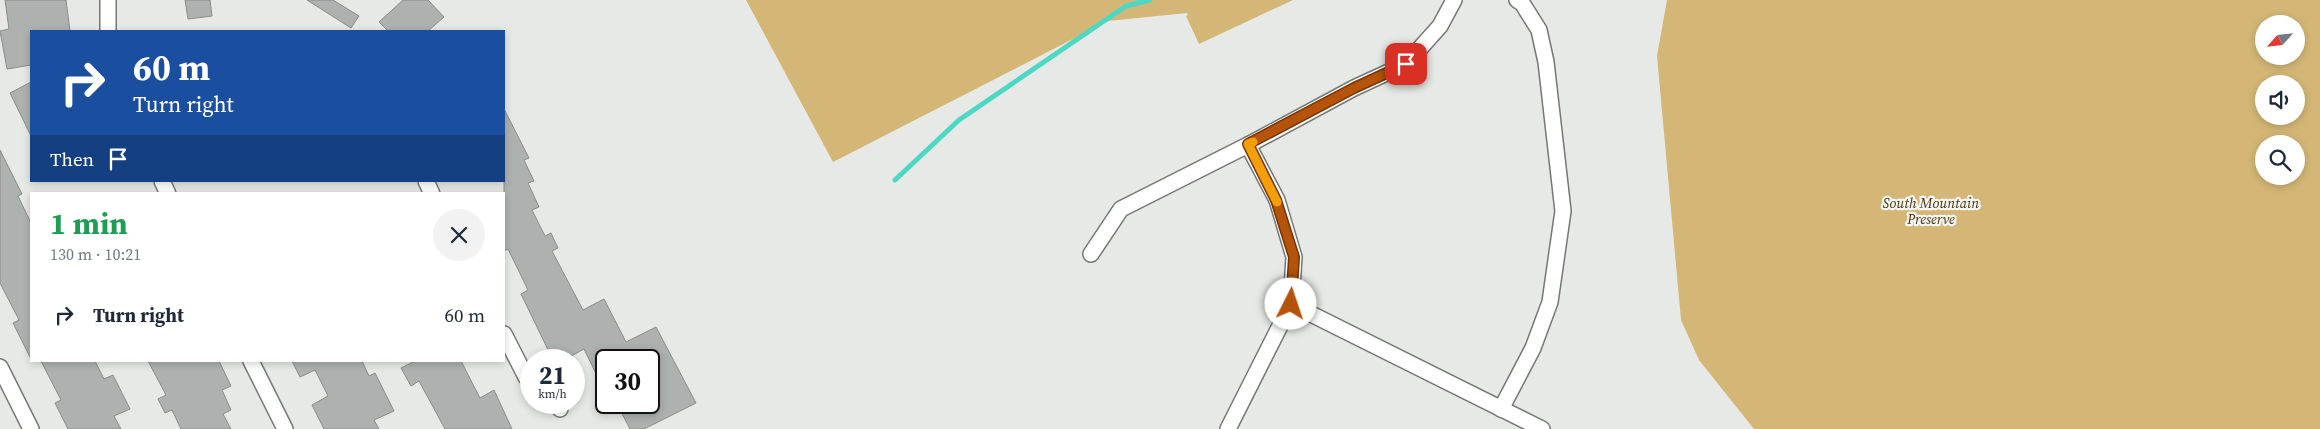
<!DOCTYPE html>
<html lang="en">
<head>
<meta charset="utf-8">
<style>
	:root { --surface:#fff; --page:#f2f2f3; --text:#1f2937; --muted:#747a83 }
	body { margin:0; font-family:"Source Serif 4",serif; background:var(--page); color:var(--text); height:100vh; display:flex; flex-direction:column; font-size:19px; white-space:nowrap }
	* { box-sizing:border-box; margin:0 }
	p { font-size:16px; color:var(--muted) }
	.icon { flex:none; width:28px; height:28px; fill:none; stroke:currentColor; stroke-width:2; stroke-linecap:round; stroke-linejoin:round }
	.map { position:relative; flex:1; overflow:hidden }
	.sheet { position:absolute; left:30px; top:192px; width:475px; height:170px; display:flex; flex-direction:column; background:var(--surface); border-radius:0px; box-shadow:0 2px 8px #0003 }
	.sheet>* { flex:none }
	.guide { position:absolute; left:30px; top:30px; width:475px; height:152px; border-radius:0px; box-shadow:0 2px 8px #0003; background:#1a4fa0; color:#fff; overflow:hidden }
	.needle { width:32px; rotate:243deg }
	.controls { position:absolute; left:2255px; top:15px; display:grid; gap:10px }
	.controls a { display:grid; place-items:center; width:50px; height:50px; border-radius:50%; background:var(--surface); box-shadow:0 2px 8px #0003; font-size:25px }
	.speed { position:absolute; left:520px; top:349px; display:flex; gap:10px; font-size:25px; font-weight:700; text-align:center }
	.speed>* { display:grid; place-content:center; width:65px; height:65px; border-radius:50%; background:var(--surface); box-shadow:0 2px 8px #0003; line-height:1 }
	.speed small { font-size:12px; font-weight:400 }
	.speed .limit { border:2px solid #111; border-radius:8px; background:#fff; color:#111 }
	.pin { position:absolute; display:grid; place-items:center; width:42px; height:42px; color:#fff; margin:-21px; border-radius:10px; box-shadow:0 2px 8px #0006 }
	.me { position:absolute; width:55px; margin:-28px; rotate:4deg; stroke-linejoin:round; filter:drop-shadow(0 0 4px #0008) }
	.turn { display:flex; align-items:center; gap:18px; height:105px; padding:0 20px; font-size:22px }
	.turn .icon { width:65px; height:65px; stroke-width:2.5 }
	.turn b { display:block; font-size:35px; line-height:42px }
	.then { display:flex; align-items:center; height:48px; padding:0 20px; background:#0003; gap:10px; font-size:19px }
	.round { display:grid; place-items:center; flex:none; width:52px; height:52px; border-radius:26px; background:var(--page) }
	.head { display:flex; align-items:center; justify-content:space-between; height:85px; padding:0 20px }
	h1 { font-size:30px; font-weight:700; line-height:38px; color:#1e9e55 }
	ul { padding:0; list-style:none }
	li { display:flex; align-items:center; gap:15px; height:75px; padding:0 20px }
	li div { flex:1 }
	li b { display:block; font-size:19px }
	li em { font-style:normal }
	.map>svg:first-child { display:block }
	.green { fill:#d4b776; fill-rule:evenodd }
	.lines { fill:none; stroke-linecap:round; stroke-linejoin:round }
	.stream { stroke:#4dd8c3; stroke-width:5 }
	.building { fill:#adb1af; stroke:#898d8a }
	.street-casing { stroke:#767875; stroke-width:18 }
	.street { stroke:#fff; stroke-width:15 }
	.route-casing { stroke:#753606; stroke-width:12 }
	.route { stroke:#b45309; stroke-width:9 }
	.slow { stroke:#f59e0b; stroke-width:9 }
	.labels { text-anchor:middle; stroke-width:4.5; stroke-linejoin:round; paint-order:stroke }
	.park-label { font-size:14px; font-style:italic; fill:#45350b; stroke:#f4f6f3 }
</style>
</head>
<body>
<div class="map">
<svg width="2320" height="429" viewBox="0 0 2320 429">
	<rect width="100%" height="100%" fill="#e7e9e6"/>
	<g class="green">
		<path d="M746 0H1293L1199 44 1186 16 1188 15 1187 13 1108 21 833 162Z"/>
		<path d="M1667 0H2320V429H1754L1699 360 1681 320 1657 56ZM2264 24H2296V56H2264ZM2264 84H2296V116H2264ZM2264 144H2296V176H2264Z"/>
	</g>
	<g class="lines">
		<path class="stream" d="M895 180 959 120 1126 6 1150 0"/>
	</g>
	<g class="building">
		<path d="M5 0H66L70 31H31V65L7 69 0 31 9 29Z"/>
		<path d="M185 0H210L212 16 188 19Z"/>
		<path d="M307 0H333L359 16 351 28Z"/>
		<path d="M403 0H428L444 17 428 31H388L379 22Z"/>
		<path d="M31 82V136L10 93Z"/>
		<path d="M504 109 529 158 524 160 534 181 528 183 539 207 532 210 545 236 551 233 558 248 552 251 583 310 604 299 626 342 656 327 696 403 644 429H630L616 402H649V360H606V394L584 349 564 360H553L521 294 528 290 508 249 504 251Z"/>
		<path d="M0 150 22 194 18 196 31 223V359L13 323 19 320 0 283Z"/>
		<path d="M41 361H95L104 379 113 375 130 409 114 416 121 429H68L55 403 61 400Z"/>
		<path d="M148 361H219L231 386 222 390 231 410 223 414 231 429H181L172 410 165 413 158 399 166 395Z"/>
		<path d="M292 361H362L369 376 375 373 394 411 374 420 379 429H324L312 405 328 396 315 370 300 377Z"/>
		<path d="M415 361H461L480 398 494 390 512 429H445L419 381 411 386 401 368Z"/>
	</g>
	<g class="lines">
		<defs>
			<g id="street">
				<path d="M108 0V31"/>
				<path d="M1454 0 1440 26 1406 64 1354 88 1248 145 1277 200 1294 257 1291 304 1542 429"/>
				<path d="M162 181 168 194"/>
				<path d="M426 181 432 194"/>
				<path d="M1091 254 1121 209 1248 145"/>
				<path d="M504 334 526 377 531 382"/>
				<path d="M251 361 285 429"/>
				<path d="M0 367 31 429"/>
				<path d="M553 402 560 409"/>
				<path d="M1501 409 1533 348 1550 302 1563 211 1546 62 1539 30 1522 3 1517 0"/>
				<path d="M1228 429 1291 304"/>
			</g>
		</defs>
		<use href="#street" class="street-casing"/>
		<use href="#street" class="street"/>
	</g>
	<g class="lines">
		<defs>
			<path id="route" d="M1291 304 1294 257 1276 200 1248 144 1354 88 1406 64"/>
		</defs>
		<use href="#route" class="route-casing"/>
		<use href="#route" class="route"/>
		<path class="slow" d="M1253 142 1248 144 1277 202"/>
	</g>
	<g class="labels">
		<g class="park-label">
			<text x="1931" y="208">South Mountain<tspan x="1931" dy="16">Preserve</tspan></text>
		</g>
	</g>
</svg>
<div class="controls">
<a><svg class="needle" viewBox="-14 -14 28 28"><path d="M0-13l5 13h-10z" fill="#e53935"/><path d="M0 13l5-13h-10z" fill="#747a83"/></svg></a>
<a><svg class="icon" aria-label="sound" viewBox="0 0 24 24"><path d="M4 9h4l5-4v14l-5-4H4zM17 9q2 3 0 6"/></svg></a>
<a><svg class="icon" aria-label="search" viewBox="0 0 24 24"><circle cx="10" cy="10" r="6"/><path d="M15 15l6 6"/></svg></a>
</div>
<div class="speed"><div>21<small>km/h</small></div><div class="limit">30</div></div>
<div class="pin" style="left:1406px;top:64px;background:#d93025"><svg class="icon" aria-label="arrive" viewBox="0 0 24 24"><path d="M6 21V4h12l-3 4 3 4H6"/></svg></div>
<svg class="me" style="left:1291px;top:304px" viewBox="-20 -20 40 40"><circle r="19" fill="#fff"/><path d="M0-13L10 11 0 6-10 11z" fill="#b45309"/></svg>
<div class="guide">
<div class="turn"><svg class="icon" aria-label="right" viewBox="0 0 24 24"><path d="M7 20v-9h11M14 6l5 5-5 5"/></svg><div><b>60 m</b>Turn right</div></div>
<div class="then">Then<svg class="icon" aria-label="arrive" viewBox="0 0 24 24"><path d="M6 21V4h12l-3 4 3 4H6"/></svg></div>
</div>
<section class="sheet">
<div class="head"><div><h1>1 min</h1><p>130 m · 10:21</p></div><a class="round"><svg class="icon" aria-label="close" viewBox="0 0 24 24"><path d="M6 6l12 12M18 6L6 18"/></svg></a></div>
<ul>
<li><svg class="icon" aria-label="right" viewBox="0 0 24 24"><path d="M7 20v-9h11M14 6l5 5-5 5"/></svg><div><b>Turn right</b></div><em>60 m</em></li>
</ul>
</section>
</div>
</body>
</html>
